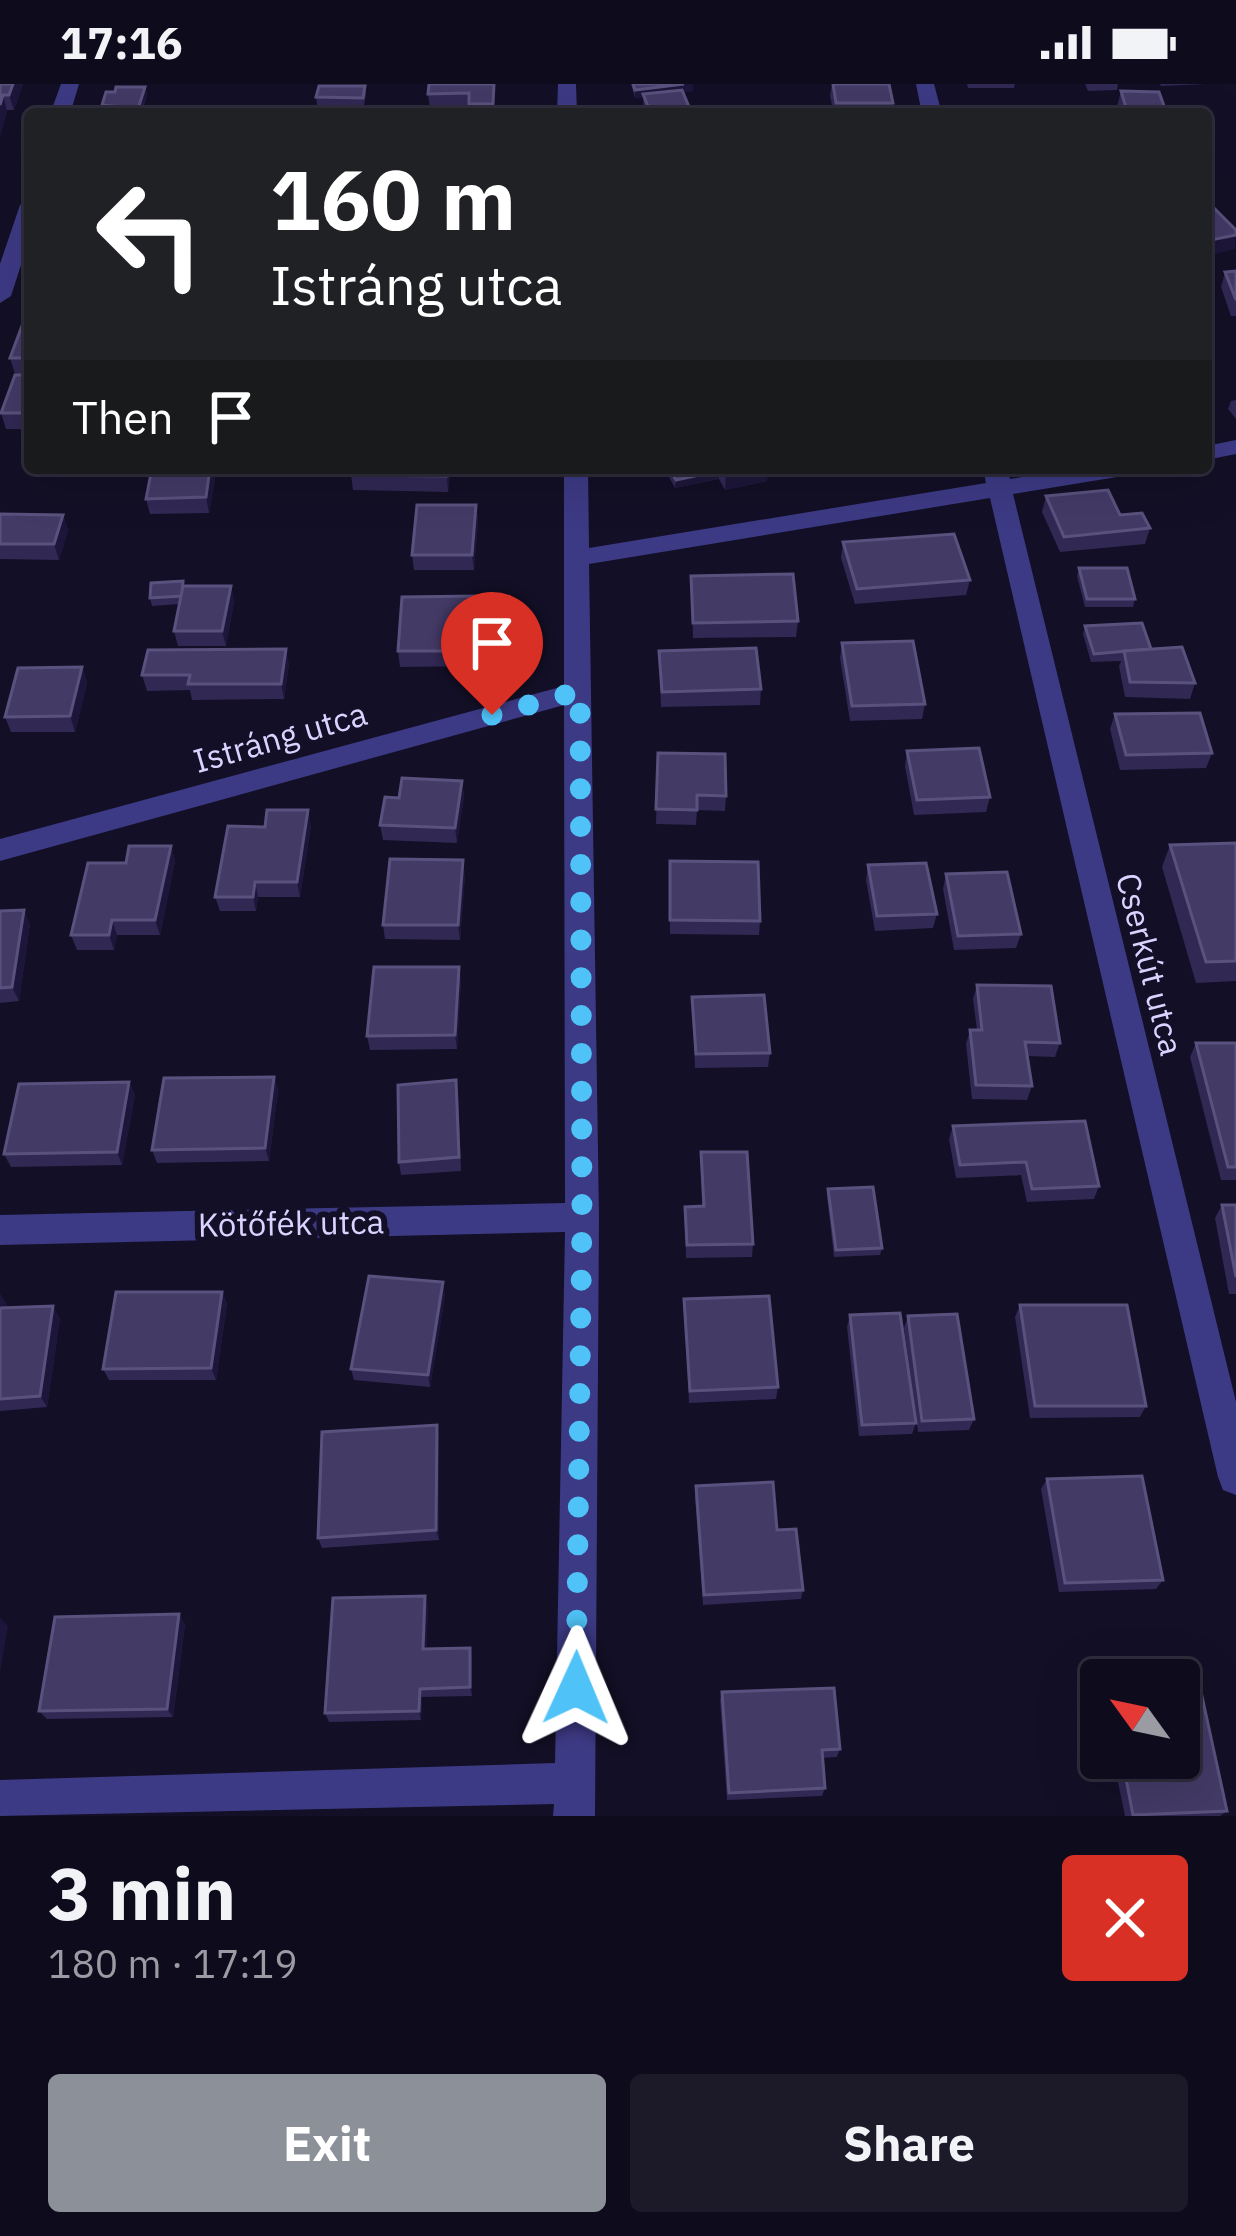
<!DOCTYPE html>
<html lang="en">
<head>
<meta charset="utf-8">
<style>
	:root { --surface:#0e0b1c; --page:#1c1929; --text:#f1f3f6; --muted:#9b9ba3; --line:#2e2b3b; --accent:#8c9099 }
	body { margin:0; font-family:"IBM Plex Sans",sans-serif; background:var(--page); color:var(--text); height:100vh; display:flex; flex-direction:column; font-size:45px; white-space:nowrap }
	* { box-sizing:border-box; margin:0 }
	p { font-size:39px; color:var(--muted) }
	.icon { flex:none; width:66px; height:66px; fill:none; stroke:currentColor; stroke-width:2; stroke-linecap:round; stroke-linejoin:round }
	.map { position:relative; height:1732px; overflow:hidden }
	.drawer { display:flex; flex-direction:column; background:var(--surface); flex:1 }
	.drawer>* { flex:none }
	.hud { position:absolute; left:24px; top:24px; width:1188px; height:366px; border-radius:12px; box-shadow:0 12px 48px #0002,0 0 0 3px var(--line); background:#202124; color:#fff; overflow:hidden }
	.needle { width:78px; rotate:303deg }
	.buttons { position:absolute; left:1080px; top:1575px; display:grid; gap:24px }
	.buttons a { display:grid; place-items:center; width:120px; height:120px; border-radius:12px; background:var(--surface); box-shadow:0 12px 48px #0002,0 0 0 3px var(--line); font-size:60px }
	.pin { position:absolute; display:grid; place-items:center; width:102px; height:102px; color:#fff; margin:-123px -51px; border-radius:50% 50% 50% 0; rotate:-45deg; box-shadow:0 0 12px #0007 }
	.pin .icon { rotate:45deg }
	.me { position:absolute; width:132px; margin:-66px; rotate:1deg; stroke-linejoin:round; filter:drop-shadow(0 0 9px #0008) }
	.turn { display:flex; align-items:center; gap:42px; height:252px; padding:0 48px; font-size:54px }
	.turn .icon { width:156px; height:156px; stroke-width:2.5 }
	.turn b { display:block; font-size:84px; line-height:102px }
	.then { display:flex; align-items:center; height:114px; padding:0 48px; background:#0003; gap:24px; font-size:45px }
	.round { display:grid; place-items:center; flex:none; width:126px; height:126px; border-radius:12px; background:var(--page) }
	.overview { display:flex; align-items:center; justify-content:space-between; height:204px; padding:0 48px }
	h1 { font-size:72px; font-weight:700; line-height:90px }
	.button { display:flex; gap:24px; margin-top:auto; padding:24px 48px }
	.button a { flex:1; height:138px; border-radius:12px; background:var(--accent); color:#fff; font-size:48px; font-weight:700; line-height:138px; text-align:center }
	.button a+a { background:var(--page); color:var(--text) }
	.status { display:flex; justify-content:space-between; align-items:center; height:84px; padding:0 60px; background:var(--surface); direction:ltr }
	.status svg { height:33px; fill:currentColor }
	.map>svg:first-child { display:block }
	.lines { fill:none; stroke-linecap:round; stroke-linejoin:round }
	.minor { fill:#3d3a85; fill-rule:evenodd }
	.wall { fill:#312854 }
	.shaded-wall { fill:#1d163a }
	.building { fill:#433a66; stroke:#5a527e; stroke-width:3 }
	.route { stroke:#4fc3f7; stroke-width:21; stroke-dasharray:0 37.8 }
	.labels { text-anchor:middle; stroke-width:12; stroke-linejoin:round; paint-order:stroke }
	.street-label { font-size:33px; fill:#d9d4ff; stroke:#130f26 }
</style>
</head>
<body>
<div class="status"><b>17:16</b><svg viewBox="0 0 49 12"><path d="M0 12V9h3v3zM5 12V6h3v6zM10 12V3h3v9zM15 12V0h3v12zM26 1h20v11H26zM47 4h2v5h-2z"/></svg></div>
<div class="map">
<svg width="1236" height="1732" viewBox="0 0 1236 1732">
	<rect width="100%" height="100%" fill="#130f26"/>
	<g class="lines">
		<g class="minor">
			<path d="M61 0H79L70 30H50Z"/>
			<path d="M558 0H576L577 30H557Z"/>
			<path d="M916 0H934L942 30H922Z"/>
			<path d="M30 115V153L11 212 0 219V180L20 121Z"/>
			<path d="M1236 356V370L1206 376V362Z"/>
			<path d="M564 384H588L589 464 986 399 983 384H1007L1010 395 1077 384H1135L1123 392 1013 410 1236 1318V1411L1223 1406 1218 1393 990 414 589 480 599 1133 595 1732H553L554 1720 0 1732V1696L555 1679 565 1148 0 1161V1131L565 1119 564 621 0 777V755L564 602Z"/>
		</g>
	</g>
	<g class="wall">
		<path d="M0 0H23L14 26H7L0 52Z"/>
		<path d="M494 0V30H469V24L430 25 428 10Z"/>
		<path d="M631 0H693V7L683 8 692 30H644L643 13 635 14Z"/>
		<path d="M832 0 893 19 891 30H834L830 12Z"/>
		<path d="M967 0H1015L1014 4H968Z"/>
		<path d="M1085 0H1118L1117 6 1088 7Z"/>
		<path d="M1160 0H1206L1161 2Z"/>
		<path d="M365 2 366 10 364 21H317L316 13Z"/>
		<path d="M145 3 147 11 141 30 104 29 102 21 115 8Z"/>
		<path d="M1121 7 1167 30H1120L1117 23Z"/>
		<path d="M1236 187V232H1231L1221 203 1225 188Z"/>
		<path d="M30 239V290H15L10 274Z"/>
		<path d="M30 291V345H6L1 329Z"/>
		<path d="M1236 316V335L1228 325 1231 317Z"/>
		<path d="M74 384H130L129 387Z"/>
		<path d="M152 384H212L215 395 209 429 150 430 146 415Z"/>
		<path d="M451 384 448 408 353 406 351 391Z"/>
		<path d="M664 384H768L767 397 725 406 719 395 675 404Z"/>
		<path d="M1046 412 1120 431 1150 444 1145 460 1060 468 1042 428Z"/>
		<path d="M476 421 478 436 474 486H414L412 471Z"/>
		<path d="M0 430 63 431 68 446 59 476 0 475Z"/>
		<path d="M843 458 970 496 966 511 855 520 841 474Z"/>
		<path d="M1079 484 1135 515 1133 523H1085L1077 492Z"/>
		<path d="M691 492 798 537 796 553 693 554Z"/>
		<path d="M183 497 184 502H231L234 518 226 562H178L174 547 180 520 152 522 150 514Z"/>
		<path d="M478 528 475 582 400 583 398 567Z"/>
		<path d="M1085 542 1151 565 1195 599 1190 615 1125 613 1119 582 1121 577 1091 578 1083 550Z"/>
		<path d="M842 559 925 620 922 635 850 637 840 574Z"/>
		<path d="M659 567 761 605 760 621 661 623Z"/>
		<path d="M289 580 284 615 192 616 190 606 147 607 142 591Z"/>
		<path d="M82 583 87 599 75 648H11L5 633Z"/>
		<path d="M1115 630 1212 669 1206 684 1120 686 1110 645Z"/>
		<path d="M907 667 990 713 986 728 914 731 905 682Z"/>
		<path d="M658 669 726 712 725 727 697 726 696 741 656 740Z"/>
		<path d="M462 697 464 712 457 759 383 756 380 741 399 714Z"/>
		<path d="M311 741 300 813H258L256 827H220L215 813 265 743Z"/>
		<path d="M1236 759V897L1196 899 1162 783 1170 761Z"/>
		<path d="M171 762 175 777 160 851H117L114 866H77L71 851 126 779Z"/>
		<path d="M670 777 760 837 759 851 670 850Z"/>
		<path d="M868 781 937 830 933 844 875 847 866 796Z"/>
		<path d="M946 790 1021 850 1016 864 954 866 943 805Z"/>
		<path d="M465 791 460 856 385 855 383 841Z"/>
		<path d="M0 827 30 840 19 917 0 919Z"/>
		<path d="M459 883 461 897 457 965 370 966 367 952Z"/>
		<path d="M977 901 1060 959 1055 973 1027 972 1032 1002 1027 1016 972 1015 966 960 970 946H977L973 915Z"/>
		<path d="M692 913 770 969 768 983 695 984Z"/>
		<path d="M1196 959H1236V1096H1221L1190 973Z"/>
		<path d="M274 993 278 1006 269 1077 157 1079 152 1066Z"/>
		<path d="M129 998 135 1011 122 1081 11 1083 4 1070Z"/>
		<path d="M458 1010 461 1087 401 1091 399 1078Z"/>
		<path d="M953 1042 1099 1102 1094 1115 1027 1118 1021 1091 956 1094 949 1055Z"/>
		<path d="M701 1068 753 1160 752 1173 686 1174 685 1123 702 1122Z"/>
		<path d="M828 1105 882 1164 880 1171 834 1173 827 1112Z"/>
		<path d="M1222 1121H1236V1210H1229L1215 1134Z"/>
		<path d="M222 1208 227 1220 216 1296H109L103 1285Z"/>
		<path d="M0 1210 8 1224 60 1234 47 1323 0 1327Z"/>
		<path d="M445 1211 430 1303 354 1296 351 1285Z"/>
		<path d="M684 1215 778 1303 776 1315 689 1319Z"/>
		<path d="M1020 1221 1146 1322 1140 1333 1030 1334 1015 1233Z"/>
		<path d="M850 1231 916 1339 912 1350 859 1352 847 1243Z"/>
		<path d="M908 1232 974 1335 969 1346 918 1348 904 1244Z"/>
		<path d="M439 1352V1456L322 1464 318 1454Z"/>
		<path d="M1047 1395 1163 1496 1156 1505 1059 1508 1041 1405Z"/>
		<path d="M696 1402 777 1446 803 1506 801 1515 703 1521 695 1412Z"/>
		<path d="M428 1521 426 1565 472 1573V1612L422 1613 421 1636 329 1638 325 1629Z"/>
		<path d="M185 1540 173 1633 47 1635 39 1627Z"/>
		<path d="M722 1608 840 1665 837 1673 822 1674 825 1704 822 1712 727 1716 720 1616Z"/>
		<path d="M1113 1674H1179L1227 1727 1220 1732H1125Z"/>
	</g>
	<g class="shaded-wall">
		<path d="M13 0H23L14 26 9 11Z"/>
		<path d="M684 0H693V7L635 14V6Z"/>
		<path d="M145 3 147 11 139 30 138 25Z"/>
		<path d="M3 11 7 26 0 52V21Z"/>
		<path d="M1236 151 1235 165 1206 172V157Z"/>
		<path d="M210 384H212L215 395 209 429 206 413Z"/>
		<path d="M448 384H451L448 408 447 392Z"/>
		<path d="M754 384H768L767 397 725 406 726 390Z"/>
		<path d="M719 387V395L675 404 676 396Z"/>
		<path d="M476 421 478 436 474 486 472 471Z"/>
		<path d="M63 431 68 446 59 476 54 460Z"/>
		<path d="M231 502 234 518 226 562 222 547Z"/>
		<path d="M477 512 478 528 475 582 474 567Z"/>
		<path d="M286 565 289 580 284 615 281 600Z"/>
		<path d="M82 583 87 599 75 648 70 632Z"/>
		<path d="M462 697 464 712 457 759 455 744Z"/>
		<path d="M308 726 311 741 300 813 297 798Z"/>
		<path d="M171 762 175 777 160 851 155 836Z"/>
		<path d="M463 776 465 791 460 856 458 841Z"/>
		<path d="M255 798 258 813 256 827 253 813Z"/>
		<path d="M24 826 30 840 19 917 12 903Z"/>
		<path d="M112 836 117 851 114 866 109 851Z"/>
		<path d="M459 883 461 897 457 965 455 951Z"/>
		<path d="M274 993 278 1006 269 1077 265 1064Z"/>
		<path d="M129 998 135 1011 122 1081 117 1068Z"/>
		<path d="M443 1198 445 1211 430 1303 428 1291Z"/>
		<path d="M222 1208 227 1220 216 1296 211 1284Z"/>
		<path d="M0 1210 8 1222 6 1237 0 1228Z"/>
		<path d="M53 1222 60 1234 47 1323 40 1312Z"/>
		<path d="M437 1341 439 1352V1456L436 1446Z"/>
		<path d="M425 1512 428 1521 426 1574 423 1565Z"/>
		<path d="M179 1530 185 1540 173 1633 167 1625Z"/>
		<path d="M0 1534 8 1542 0 1589Z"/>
		<path d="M470 1564 472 1573V1612L470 1603Z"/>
		<path d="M420 1605 422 1613 421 1636 419 1627Z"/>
	</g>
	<g class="building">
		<path d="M0 0H13L9 11H3L0 21Z"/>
		<path d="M429 0H494L493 20H469V9L428 10Z"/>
		<path d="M633 0H684L635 6Z"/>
		<path d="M833 0H889L893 19H836Z"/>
		<path d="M319 2H365L363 14 316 13Z"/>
		<path d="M116 3H145L138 25 102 21 106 8H115Z"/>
		<path d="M682 6 692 30H651L643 10Z"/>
		<path d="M1121 7 1159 8 1167 30H1128Z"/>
		<path d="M1212 122 1236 146V151L1206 157V124Z"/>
		<path d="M1236 187V216L1225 188Z"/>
		<path d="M23 239H30V274H10Z"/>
		<path d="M15 291H30V329H1Z"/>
		<path d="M152 384H210L206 413 146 415Z"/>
		<path d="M352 384H448L447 392 351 391Z"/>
		<path d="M669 384H718L719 387 676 396Z"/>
		<path d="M722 384H754L726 390Z"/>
		<path d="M1108 406 1120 431 1142 429 1150 444 1064 453 1046 412Z"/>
		<path d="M417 421H476L472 471H412Z"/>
		<path d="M0 430 63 431 54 460H0Z"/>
		<path d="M954 450 970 496 857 505 843 458Z"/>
		<path d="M1079 484H1127L1135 515H1087Z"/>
		<path d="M793 490 798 537 693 539 691 492Z"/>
		<path d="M183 497 182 512 150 514 151 499Z"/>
		<path d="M183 502H231L222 547H174Z"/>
		<path d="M477 512 474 567H398L402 513Z"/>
		<path d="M1142 539 1151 565 1094 570 1085 542Z"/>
		<path d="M913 557 925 620 852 622 842 559Z"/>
		<path d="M1182 563 1195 599 1130 598 1124 567Z"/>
		<path d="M756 564 761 605 662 608 659 567Z"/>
		<path d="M286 565 281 600H188L190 591H142L148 566Z"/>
		<path d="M82 583 70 632 5 633 18 584Z"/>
		<path d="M1200 629 1212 669 1126 671 1115 630Z"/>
		<path d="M979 664 990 713 917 716 907 667Z"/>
		<path d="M658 669 725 670 726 712 697 711V726L656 725Z"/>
		<path d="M402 694 462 697 455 744 380 741 385 713 399 714Z"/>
		<path d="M267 726H308L297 798H255L253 813H215L228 742 265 743Z"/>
		<path d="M1236 759V877L1206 878 1170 761Z"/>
		<path d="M129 762H171L155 836H112L109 851H71L88 779H126Z"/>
		<path d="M390 775 463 776 458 841H383Z"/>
		<path d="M670 777 758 778 760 837 670 836Z"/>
		<path d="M926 779 937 830 877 832 868 781Z"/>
		<path d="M1007 788 1021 850 958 852 946 790Z"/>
		<path d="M24 826 12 903 0 904V827Z"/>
		<path d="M374 883H459L455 951 367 952Z"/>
		<path d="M977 901 1051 902 1060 959 1025 958 1032 1002 976 1001 970 946H982Z"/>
		<path d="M764 911 770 969 696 970 692 913Z"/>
		<path d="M1196 959H1236V1083H1228Z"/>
		<path d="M274 993 265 1064 152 1066 164 994Z"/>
		<path d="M456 996 459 1073 399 1078 398 1001Z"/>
		<path d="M129 998 117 1068 4 1070 19 1000Z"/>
		<path d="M1085 1037 1099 1102 1032 1105 1026 1078 960 1081 953 1042Z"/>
		<path d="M701 1068H747L753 1160 687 1161 685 1123 704 1122Z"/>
		<path d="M873 1103 882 1164 836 1166 828 1105Z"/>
		<path d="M1222 1121H1236V1193Z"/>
		<path d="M369 1192 443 1198 428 1291 351 1285Z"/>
		<path d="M116 1208H222L211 1284 103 1285Z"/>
		<path d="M769 1212 778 1303 690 1307 684 1215Z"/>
		<path d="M1020 1221H1127L1146 1322H1035Z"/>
		<path d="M53 1222 40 1312 0 1315V1224Z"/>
		<path d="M900 1229 916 1339 862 1341 850 1231Z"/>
		<path d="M957 1230 974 1335 922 1337 908 1232Z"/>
		<path d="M437 1341 436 1446 318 1454 322 1348Z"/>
		<path d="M1142 1392 1163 1496 1065 1499 1047 1395Z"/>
		<path d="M773 1398 777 1446 796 1445 803 1506 704 1511 696 1402Z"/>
		<path d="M425 1512 423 1565 470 1564V1603L420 1605 419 1627 325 1629 333 1514Z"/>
		<path d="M179 1530 167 1625 39 1627 55 1533Z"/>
		<path d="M1200 1603 1227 1727 1133 1731 1122 1674H1179V1604Z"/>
		<path d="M834 1604 840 1665 822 1666 825 1704 729 1709 722 1608Z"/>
	</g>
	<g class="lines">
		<path class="route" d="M492 631 580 607 582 1133 576 1604"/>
	</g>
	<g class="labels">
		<g class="street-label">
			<text transform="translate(280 653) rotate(-16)" y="12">Istráng utca</text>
			<text transform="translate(1150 880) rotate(76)" y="12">Cserkút utca</text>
			<text transform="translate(291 1139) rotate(-1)" y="12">Kötőfék utca</text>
		</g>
	</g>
</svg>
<div class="buttons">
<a><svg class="needle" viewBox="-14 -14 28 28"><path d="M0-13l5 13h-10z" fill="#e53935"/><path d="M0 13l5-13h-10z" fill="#9b9ba3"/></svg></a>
</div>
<div class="pin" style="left:492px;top:631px;background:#d93025"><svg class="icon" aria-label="arrive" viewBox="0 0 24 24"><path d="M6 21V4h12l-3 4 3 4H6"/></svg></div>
<svg class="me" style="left:576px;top:1604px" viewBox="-20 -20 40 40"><path d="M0-17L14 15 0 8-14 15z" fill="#4fc3f7" stroke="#fff" stroke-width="4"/></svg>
<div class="hud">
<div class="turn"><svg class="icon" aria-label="left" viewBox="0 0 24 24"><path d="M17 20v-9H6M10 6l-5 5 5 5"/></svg><div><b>160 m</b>Istráng utca</div></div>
<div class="then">Then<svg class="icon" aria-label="arrive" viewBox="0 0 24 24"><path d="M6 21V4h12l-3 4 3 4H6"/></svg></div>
</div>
</div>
<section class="drawer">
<div class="overview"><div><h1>3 min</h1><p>180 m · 17:19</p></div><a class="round" style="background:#d93025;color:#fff"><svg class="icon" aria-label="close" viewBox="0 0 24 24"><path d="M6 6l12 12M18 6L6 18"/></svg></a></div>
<div class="button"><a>Exit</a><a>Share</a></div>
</section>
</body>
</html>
